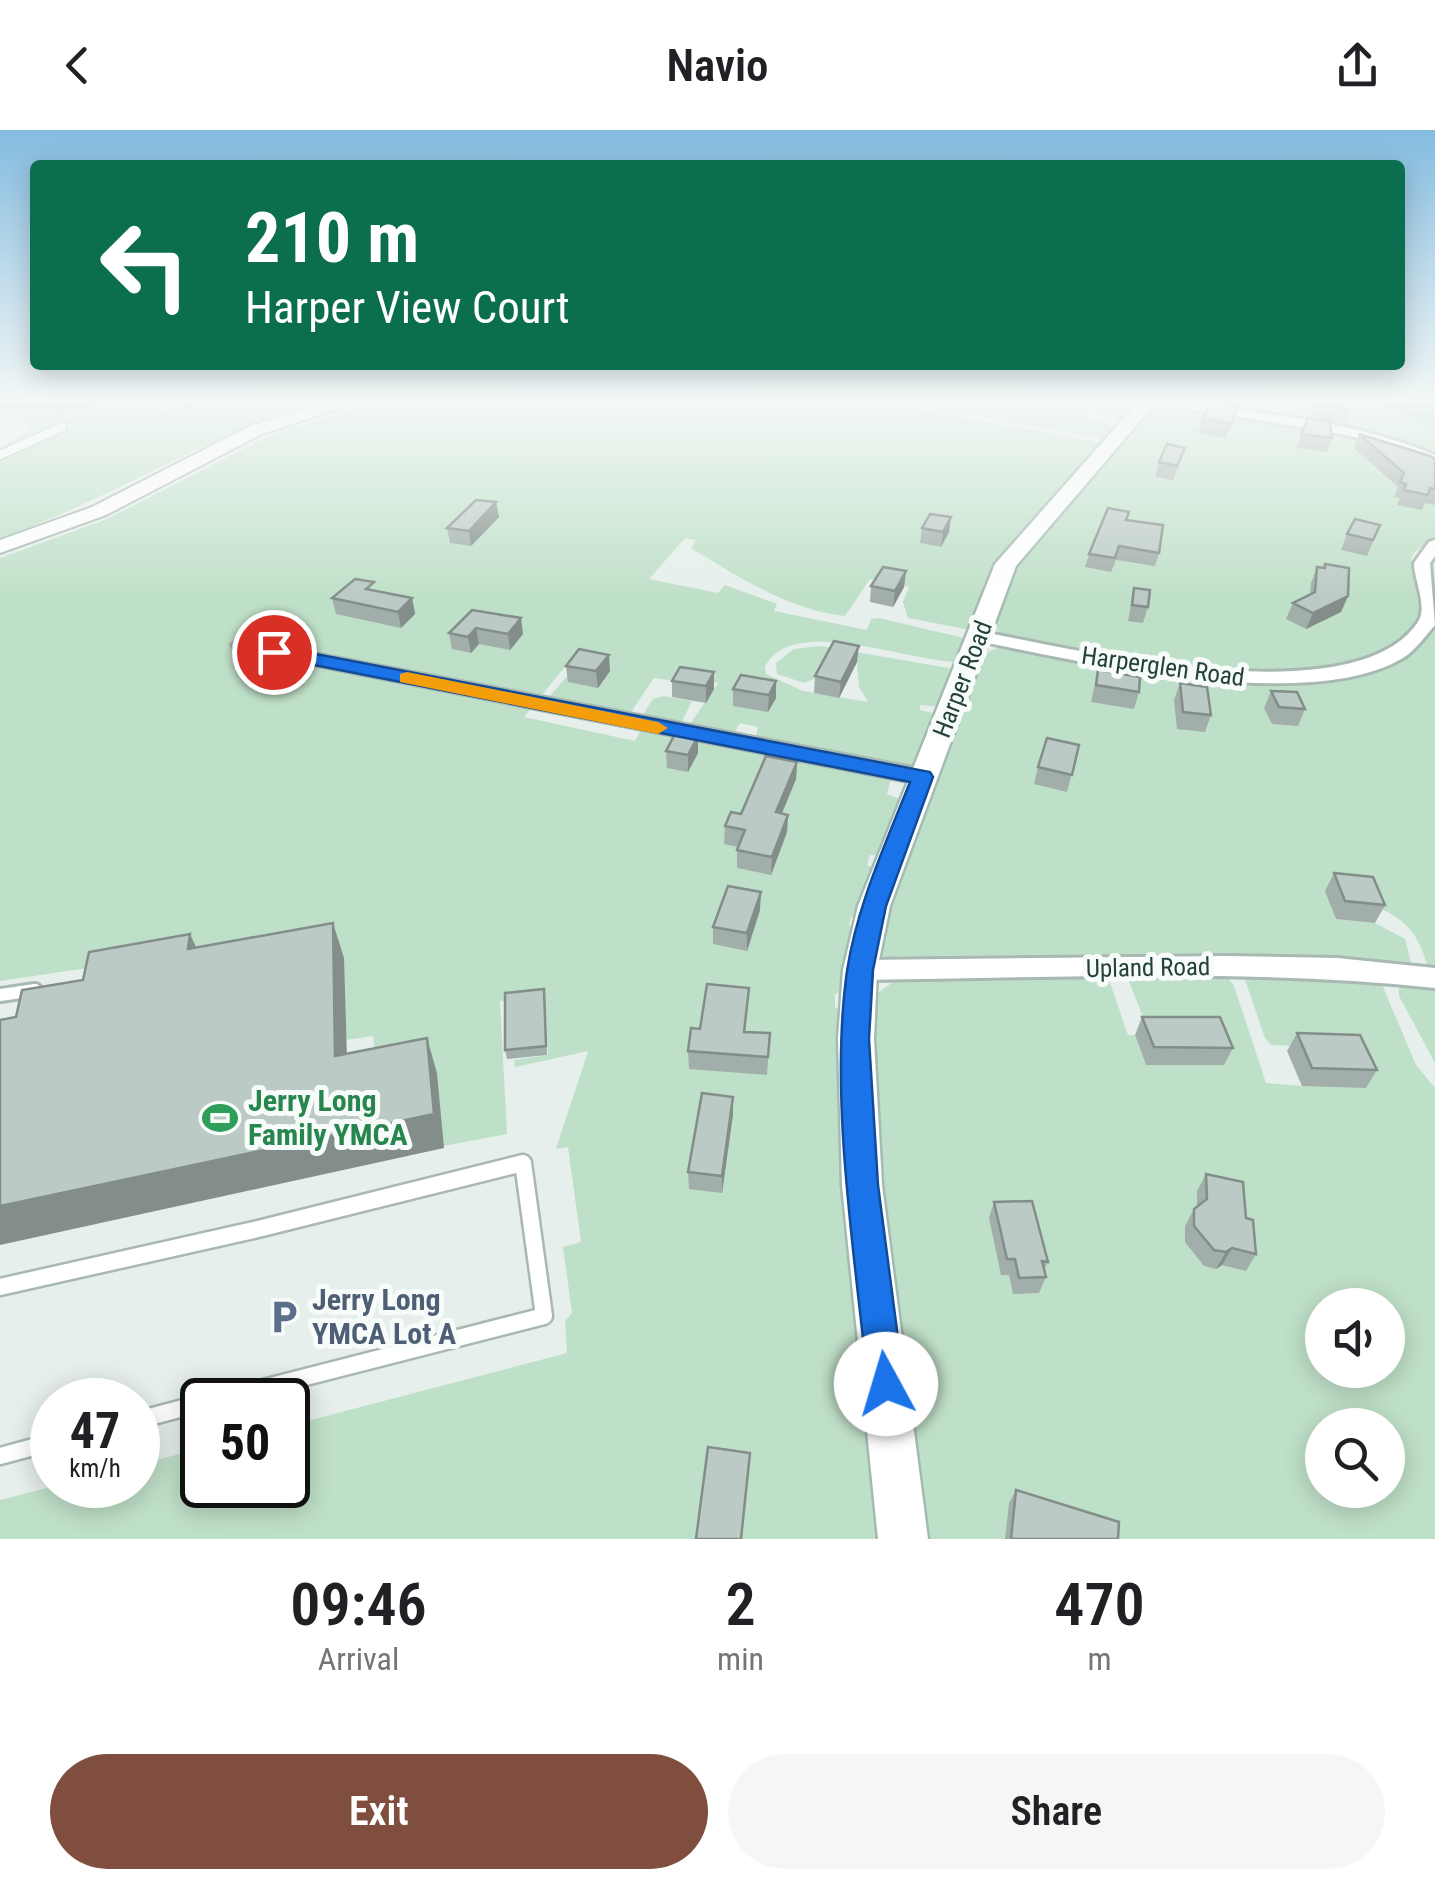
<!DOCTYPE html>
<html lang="en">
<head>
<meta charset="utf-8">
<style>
	:root { --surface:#fff; --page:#f6f6f6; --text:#202124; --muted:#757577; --accent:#7f4e3f }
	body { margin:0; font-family:"Roboto Condensed",sans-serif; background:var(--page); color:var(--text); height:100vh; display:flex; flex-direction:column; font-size:38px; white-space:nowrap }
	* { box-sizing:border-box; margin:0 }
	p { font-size:32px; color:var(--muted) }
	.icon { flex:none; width:55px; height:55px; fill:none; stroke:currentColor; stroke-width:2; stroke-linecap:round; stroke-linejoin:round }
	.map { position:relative; height:1409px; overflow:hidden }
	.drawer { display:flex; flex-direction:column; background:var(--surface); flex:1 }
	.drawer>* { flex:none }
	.hud { position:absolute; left:30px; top:30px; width:1375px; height:210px; border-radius:10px; box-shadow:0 5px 25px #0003; background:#0b6e4f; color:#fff; overflow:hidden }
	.buttons { position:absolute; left:1305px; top:1158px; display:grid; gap:20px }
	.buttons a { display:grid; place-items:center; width:100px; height:100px; border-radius:50%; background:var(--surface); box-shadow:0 5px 25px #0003; font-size:50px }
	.speed { position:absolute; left:30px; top:1248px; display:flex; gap:20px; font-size:50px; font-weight:700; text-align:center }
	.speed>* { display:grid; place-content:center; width:130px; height:130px; border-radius:50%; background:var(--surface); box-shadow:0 5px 25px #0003; line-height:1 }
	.speed small { font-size:25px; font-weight:400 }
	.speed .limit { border:5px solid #111; border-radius:15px; background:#fff; color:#111 }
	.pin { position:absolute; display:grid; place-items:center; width:85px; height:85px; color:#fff; margin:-42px; border:5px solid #fff; border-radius:50%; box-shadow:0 2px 10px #0007 }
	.me { position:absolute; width:110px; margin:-55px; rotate:354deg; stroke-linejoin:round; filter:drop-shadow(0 0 8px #0008) }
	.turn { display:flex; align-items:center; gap:35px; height:210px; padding:0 50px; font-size:45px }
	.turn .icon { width:130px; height:130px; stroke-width:2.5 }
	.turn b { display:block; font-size:70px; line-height:85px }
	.eta { display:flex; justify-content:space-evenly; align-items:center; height:170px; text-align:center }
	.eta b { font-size:60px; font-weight:600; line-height:70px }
	.action { display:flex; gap:20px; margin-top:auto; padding:20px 50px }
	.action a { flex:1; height:115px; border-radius:60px; background:var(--accent); color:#fff; font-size:40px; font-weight:600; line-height:115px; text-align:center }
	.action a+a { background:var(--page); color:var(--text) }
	header { display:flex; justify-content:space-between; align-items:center; height:130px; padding:0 50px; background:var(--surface); font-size:45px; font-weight:600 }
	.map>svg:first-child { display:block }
	.green { fill:#bfe0c8; fill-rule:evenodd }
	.water { fill:#8ec9d4 }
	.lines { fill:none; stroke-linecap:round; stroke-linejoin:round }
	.stream { stroke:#8ec9d4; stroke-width:4 }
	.service-far2-casing { stroke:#a8b8b2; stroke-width:11 }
	.service-far1-casing { stroke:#a8b8b2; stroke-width:18 }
	.service-casing { stroke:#a8b8b2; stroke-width:21 }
	.minor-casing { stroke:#a8b8b2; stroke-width:6 }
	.tertiary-casing { stroke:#a8b8b2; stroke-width:4 }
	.secondary-casing { stroke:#a4bbb3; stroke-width:5 }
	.service-far2 { stroke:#fff; stroke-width:8 }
	.service-far1 { stroke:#fff; stroke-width:12 }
	.service { stroke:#fff; stroke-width:16 }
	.minor { fill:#fff; fill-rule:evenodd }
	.tertiary { fill:#fff; fill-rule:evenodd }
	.secondary { fill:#fff; fill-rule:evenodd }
	.wall { fill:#a1aea9 }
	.shaded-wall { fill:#838d89 }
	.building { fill:#bbcac4; stroke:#838d89; stroke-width:2.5 }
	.route { fill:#1a73e8; stroke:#114b97; stroke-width:2.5 }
	.slow { fill:#f59e0b }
	.labels { text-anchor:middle; stroke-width:10; stroke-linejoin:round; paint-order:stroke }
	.street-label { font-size:25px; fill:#24423a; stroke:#f7fbf9 }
	.near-leisure-label { font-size:30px; font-weight:bold; fill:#27864d; stroke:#f7fbf9; text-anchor:start }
	.near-service-label { font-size:30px; font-weight:bold; fill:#4e5e75; stroke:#f7fbf9; text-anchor:start }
</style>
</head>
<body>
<header><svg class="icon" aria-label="back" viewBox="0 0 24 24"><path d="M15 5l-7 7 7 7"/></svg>Navio<svg class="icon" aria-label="share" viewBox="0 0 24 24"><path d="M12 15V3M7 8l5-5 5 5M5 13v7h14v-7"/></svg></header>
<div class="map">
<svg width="1435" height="1409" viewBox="0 0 1435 1409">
	<rect width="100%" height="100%" fill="#e6efeb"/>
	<g class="green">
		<path d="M108 271H321C208 304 111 370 0 408V327L75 295H64L0 323V318L34 298 27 296 30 292 0 289V279L63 285Z"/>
		<path d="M387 271H865L874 272 870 275 890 274 1102 313 1009 419 971 500 908 488 903 472 909 457 870 449 845 486C790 480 740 448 694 420L691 418 696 410 685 408 649 449 718 463 725 455 777 474 774 481 867 500 871 489 879 488 968 509 959 532C911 533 791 483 765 537L766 544 803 561 868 572 859 557 857 532 804 553 777 544 776 533 794 519 821 516 954 539 941 577 920 575V580L937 584 917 636H894L887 664 903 670 881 726 870 725 867 735 875 739 860 785 851 787 849 795 856 798 844 861 835 864V877L842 881 883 1409H0V1370L58 1355H138V1335L202 1318V1355H288V1296L567 1223 565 1191 572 1183 563 1117 581 1112 568 1017 556 1019 588 921 515 937 514 930 548 925 545 867 500 871 507 1004 443 1016 377 955 373 906 346 910 101 836 0 851V428L107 389 279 301ZM568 533 609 541 569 544 547 569 629 585 654 548 675 551 680 546 718 553 688 597 733 605 740 593 758 597 753 620 641 600 635 611 524 587Z"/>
		<path d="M887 271H1141L1123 291 1089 278 1076 281 1093 290 1119 295 1103 308Z"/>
		<path d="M1295 271H1370L1435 298V328L1282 286V276Z"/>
		<path d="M1169 277 1348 305 1383 314 1435 337V406L1413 424 1411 431 1420 485C1378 590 1096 524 1012 509L993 498 1021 426 1147 278Z"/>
		<path d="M1435 496V839L1428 838C1414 780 1377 777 1326 761L1336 789 1375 793 1405 809 1412 836 1295 828H885L875 821 980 525 1001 517C1107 531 1365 606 1435 496Z"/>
		<path d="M663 566 692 571 678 599 641 588 653 569Z"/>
		<path d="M1224 843 1234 856 1266 953 1302 956 1318 917 1271 915 1265 908 1243 844 1378 845 1416 935 1435 958V1409H920L872 1011 871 862H879L893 852 922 846 1107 844 1128 905H1135L1146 935H1223L1147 897 1126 844ZM1322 1175H1388V1240H1322ZM1322 1295H1388V1360H1322Z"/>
		<path d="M1408 849 1435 855V933L1399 866V858Z"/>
	</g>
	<g class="water">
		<path d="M0 271H108L63 285 0 279Z"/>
		<path d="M1370 271H1422L1435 275V298Z"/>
	</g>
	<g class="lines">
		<path class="stream" d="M165 285 201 271"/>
		<defs>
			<path id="service-far2" d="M0 325 62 297"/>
			<path id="service-far1" d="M0 865 35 860"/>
			<g id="service">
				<path d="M0 1157 258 1099 523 1033 544 1186 216 1270"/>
				<path d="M138 1290 202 1273"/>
				<path d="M0 1326 52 1312"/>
			</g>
			<g id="minor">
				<path d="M1145 271H1173C1261 284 1353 290 1435 325V334L1386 314 1346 305Z"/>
				<path d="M1435 410V426L1430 433 1435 495C1426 505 1415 521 1403 528 1310 584 1083 533 979 511L970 506 979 501C1074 520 1355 587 1418 492 1428 477 1414 450 1414 433L1429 412Z"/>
				<path d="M241 510 923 640 934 647 923 654 235 519 232 515Z"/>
				<path d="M1229 826 1337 828 1435 838V858C1244 838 1052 848 860 850L851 847 847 840 851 833 860 830Z"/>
			</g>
			<path id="tertiary" d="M337 271H360L262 304 106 385 0 423V410L92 377 250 296Z"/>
			<path id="secondary" d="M1139 271H1157L1016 436 890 776 877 840 874 909 882 1055 928 1409H878L842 1055 838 909 843 840 858 776 995 434Z"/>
		</defs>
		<use href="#service-far2" class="service-far2-casing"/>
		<use href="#service-far1" class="service-far1-casing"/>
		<use href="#service" class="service-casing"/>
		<use href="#minor" class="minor-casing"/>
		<use href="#tertiary" class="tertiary-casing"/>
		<use href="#secondary" class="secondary-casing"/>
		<use href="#service-far2" class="service-far2"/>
		<use href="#service-far1" class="service-far1"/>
		<use href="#service" class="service"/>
		<use href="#minor" class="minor"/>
		<use href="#tertiary" class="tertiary"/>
		<use href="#secondary" class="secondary"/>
	</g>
	<g class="wall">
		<path d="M1213 271H1242L1240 276 1232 275 1238 276 1226 308 1198 303 1202 289Z"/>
		<path d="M1314 271H1353L1345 293 1309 286Z"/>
		<path d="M1308 288 1332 308 1327 322 1296 318Z"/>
		<path d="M1359 304 1435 329V375L1425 373 1422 380 1397 375 1400 368 1394 367 1398 357 1354 318Z"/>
		<path d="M1185 318 1173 350 1155 347 1159 332Z"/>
		<path d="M496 372 499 387 471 416 450 413 447 398Z"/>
		<path d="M1126 390 1159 423 1155 436 1116 430 1111 442 1085 437 1089 424Z"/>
		<path d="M1380 395 1367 426 1341 420 1347 404Z"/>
		<path d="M922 398 949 402 941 417 920 413Z"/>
		<path d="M1325 434 1348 466 1341 482 1306 499 1286 489 1293 473 1310 465 1311 453 1317 437 1324 438Z"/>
		<path d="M906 441 904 457 893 477 870 472 871 456Z"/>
		<path d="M1134 458 1148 477 1143 493 1128 491Z"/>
		<path d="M376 461 412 468 415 484 401 498 336 484 332 468Z"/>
		<path d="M472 480 523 504 510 520 479 514 471 523 452 519 449 503Z"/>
		<path d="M857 532 839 568 814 563 815 546Z"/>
		<path d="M566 536 610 541 598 558 568 552Z"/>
		<path d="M1098 540 1139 562 1134 579 1091 572Z"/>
		<path d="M714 542V559L706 573 672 567V551Z"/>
		<path d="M776 551V568L768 582 733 576V559Z"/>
		<path d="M1180 553 1211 585 1205 602 1177 599 1174 570Z"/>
		<path d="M1271 561 1305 579 1298 596 1272 594 1264 578Z"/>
		<path d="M1079 615 1067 662 1034 654 1038 637Z"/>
		<path d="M666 621 698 623 688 642 667 638Z"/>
		<path d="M797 632 796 649 782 683 788 685 787 702 771 745 737 738V720L738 717 724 714 725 696 741 684Z"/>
		<path d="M1334 743 1385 775 1375 793 1336 789 1325 761Z"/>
		<path d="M760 780 747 821 713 814V797Z"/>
		<path d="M749 858 745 902 770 903 767 945 689 939 688 921 700 899Z"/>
		<path d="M545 868 547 925 507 929 505 920Z"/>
		<path d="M1142 887 1233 918 1224 935H1146L1135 905Z"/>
		<path d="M1297 903 1377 940 1366 958 1302 956 1287 921Z"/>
		<path d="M733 967V984L722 1063 689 1059 688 1042Z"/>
		<path d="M1206 1044 1246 1088 1256 1124 1246 1141 1222 1135 1216 1139 1204 1136 1185 1112V1096L1194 1079 1197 1077V1061Z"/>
		<path d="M994 1072 1048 1132 1044 1140 1046 1147 1039 1163 1013 1164 1009 1145H1001L989 1088Z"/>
		<path d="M1016 1360 1118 1409H1005L1009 1373Z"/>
	</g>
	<g class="shaded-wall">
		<path d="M496 372 499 387 471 416 469 401Z"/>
		<path d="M951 387 949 402 941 417 943 402Z"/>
		<path d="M906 441 904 457 893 477 895 461Z"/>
		<path d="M1348 466 1341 482 1306 499 1313 483Z"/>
		<path d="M412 468 415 484 401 498 398 482Z"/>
		<path d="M521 488 523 504 510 520 508 504Z"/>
		<path d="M476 498 479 514 471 523 468 507Z"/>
		<path d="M859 516 857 532 839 568 841 552Z"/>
		<path d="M609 525 610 541 598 558 596 541Z"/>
		<path d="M714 542V559L706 573V556Z"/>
		<path d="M776 551V568L768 582 769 565Z"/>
		<path d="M698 606V623L688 642V625Z"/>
		<path d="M797 632 796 649 775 700 776 682Z"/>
		<path d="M788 685 787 702 771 745 772 727Z"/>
		<path d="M761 762 760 780 747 821V803Z"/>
		<path d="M333 793 344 828 348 961 335 926Z"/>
		<path d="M190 804 206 839 188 819Z"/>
		<path d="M427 908 437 943 444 1018 0 1115V1076Z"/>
		<path d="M733 967V984L722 1063V1046Z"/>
		<path d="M1232 1118 1222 1135 1216 1139 1226 1122Z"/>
	</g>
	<g class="building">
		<path d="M1315 271H1353L1350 280 1314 273Z"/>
		<path d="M1210 272 1238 276 1231 294 1202 289Z"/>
		<path d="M1308 288 1330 291 1332 308 1301 304Z"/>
		<path d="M1359 304 1430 326 1435 329V359L1430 358 1428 365 1404 360 1406 354 1400 352 1404 343Z"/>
		<path d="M1167 314 1185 318 1177 336 1159 332Z"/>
		<path d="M476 370 496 372 469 401 447 398Z"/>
		<path d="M1108 378 1129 382 1126 390 1163 395 1159 423 1119 416 1115 428 1089 424Z"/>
		<path d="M930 384 951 387 943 402 922 398Z"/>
		<path d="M1355 389 1380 395 1373 410 1347 404Z"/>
		<path d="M1325 434 1349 438 1348 466 1313 483 1293 473 1315 462 1317 437 1325 438Z"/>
		<path d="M883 437 906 441 895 461 871 456Z"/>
		<path d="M355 449 374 452 366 459 412 468 398 482 332 468Z"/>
		<path d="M1134 458 1150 460 1148 477 1132 475Z"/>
		<path d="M472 480 521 488 508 504 476 498 468 507 449 503Z"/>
		<path d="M834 511 859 516 841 552 815 546Z"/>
		<path d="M579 519 609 525 596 541 566 536Z"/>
		<path d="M680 537 714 542 706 556 672 551Z"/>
		<path d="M1098 540 1140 547 1139 562 1096 555Z"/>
		<path d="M741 545 776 551 769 565 733 559Z"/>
		<path d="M1180 553 1207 557 1211 585 1183 582Z"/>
		<path d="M1271 561 1297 562 1305 579 1279 577Z"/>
		<path d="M676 602 698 606 688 625 666 621Z"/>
		<path d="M1047 608 1079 615 1072 645 1038 637Z"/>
		<path d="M766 626 797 632 776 682 788 685 772 727 737 720 745 700 725 696 731 682 741 684Z"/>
		<path d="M1334 743 1373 747 1385 775 1345 771Z"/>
		<path d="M728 756 761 762 747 803 713 797Z"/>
		<path d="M333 793 335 926 427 908 434 984 0 1076V890L16 887 22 860 83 850 89 822 190 804 188 819Z"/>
		<path d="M707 854 749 858 744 902 770 903 768 927 688 921 691 898 700 899Z"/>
		<path d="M544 859 546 916 505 920V863Z"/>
		<path d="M1142 887H1220L1233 918 1154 917Z"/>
		<path d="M1297 903 1360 905 1377 940 1312 938Z"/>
		<path d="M702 963 733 967 722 1046 688 1042Z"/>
		<path d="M1206 1044 1243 1052 1246 1088 1253 1090 1256 1124 1232 1118 1226 1122 1214 1120 1194 1096V1079L1207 1069Z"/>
		<path d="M1032 1071 1048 1132 1042 1131 1046 1147 1019 1148 1015 1129H1007L994 1072Z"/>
		<path d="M708 1317 750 1323 741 1409H696Z"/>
		<path d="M1016 1360 1119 1392 1118 1409H1011Z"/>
	</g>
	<linearGradient id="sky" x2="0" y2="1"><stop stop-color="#84bce0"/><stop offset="0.58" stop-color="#f4f8f6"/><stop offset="1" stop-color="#f4f8f6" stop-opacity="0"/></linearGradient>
	<rect width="1435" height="468" fill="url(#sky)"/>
	<path class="route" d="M274 516 930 642 933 647 886 776 873 840 869 909 878 1055 904 1254 898 1267 886 1272 874 1267 868 1254C855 1126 829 968 847 841 857 775 886 713 910 652L268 526V518Z"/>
	<path class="slow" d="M407 542 658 592 668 598 658 604 400 552V544Z"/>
	<defs>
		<symbol id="stadium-bare" viewBox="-9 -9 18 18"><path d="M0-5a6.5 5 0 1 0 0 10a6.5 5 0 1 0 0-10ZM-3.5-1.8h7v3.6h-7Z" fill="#2e9e5b" stroke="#f7fbf9" stroke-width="2.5" paint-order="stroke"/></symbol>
		<symbol id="parking-bare" viewBox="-9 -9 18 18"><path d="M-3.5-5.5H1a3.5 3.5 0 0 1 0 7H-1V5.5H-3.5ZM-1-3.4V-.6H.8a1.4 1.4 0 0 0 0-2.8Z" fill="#5c6f8a" stroke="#f7fbf9" stroke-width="2.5" paint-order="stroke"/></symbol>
	</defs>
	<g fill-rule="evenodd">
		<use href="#stadium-bare" x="195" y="963" width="50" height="50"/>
		<use href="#parking-bare" x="259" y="1162" width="50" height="50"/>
	</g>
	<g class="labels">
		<g class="street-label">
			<text transform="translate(1163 536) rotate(8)" y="9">Harperglen Road</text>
			<text transform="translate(962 549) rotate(-69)" y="9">Harper Road</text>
			<text transform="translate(1148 837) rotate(-1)" y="9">Upland Road</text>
		</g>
		<g class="near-leisure-label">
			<text x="248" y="981">Jerry Long<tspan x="248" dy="34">Family YMCA</tspan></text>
		</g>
		<g class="near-service-label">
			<text x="312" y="1180">Jerry Long<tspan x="312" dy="34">YMCA Lot A</tspan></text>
		</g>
	</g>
</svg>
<div class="buttons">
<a><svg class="icon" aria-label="sound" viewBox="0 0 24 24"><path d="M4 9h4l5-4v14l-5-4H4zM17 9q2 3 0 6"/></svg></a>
<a><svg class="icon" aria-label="search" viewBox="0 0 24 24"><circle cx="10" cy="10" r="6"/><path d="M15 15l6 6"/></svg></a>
</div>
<div class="speed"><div>47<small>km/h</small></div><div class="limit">50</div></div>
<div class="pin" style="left:274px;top:522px;background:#d93025"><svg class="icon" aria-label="arrive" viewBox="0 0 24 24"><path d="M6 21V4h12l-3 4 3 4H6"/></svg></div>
<svg class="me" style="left:886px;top:1254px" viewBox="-20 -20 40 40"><circle r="19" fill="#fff"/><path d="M0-13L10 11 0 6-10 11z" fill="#1a73e8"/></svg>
<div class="hud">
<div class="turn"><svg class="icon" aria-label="left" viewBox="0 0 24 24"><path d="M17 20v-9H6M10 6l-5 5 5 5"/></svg><div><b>210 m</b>Harper View Court</div></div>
</div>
</div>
<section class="drawer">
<div class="eta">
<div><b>09:46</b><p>Arrival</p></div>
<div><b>2</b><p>min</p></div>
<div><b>470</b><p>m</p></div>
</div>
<div class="action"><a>Exit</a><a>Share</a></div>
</section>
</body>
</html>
